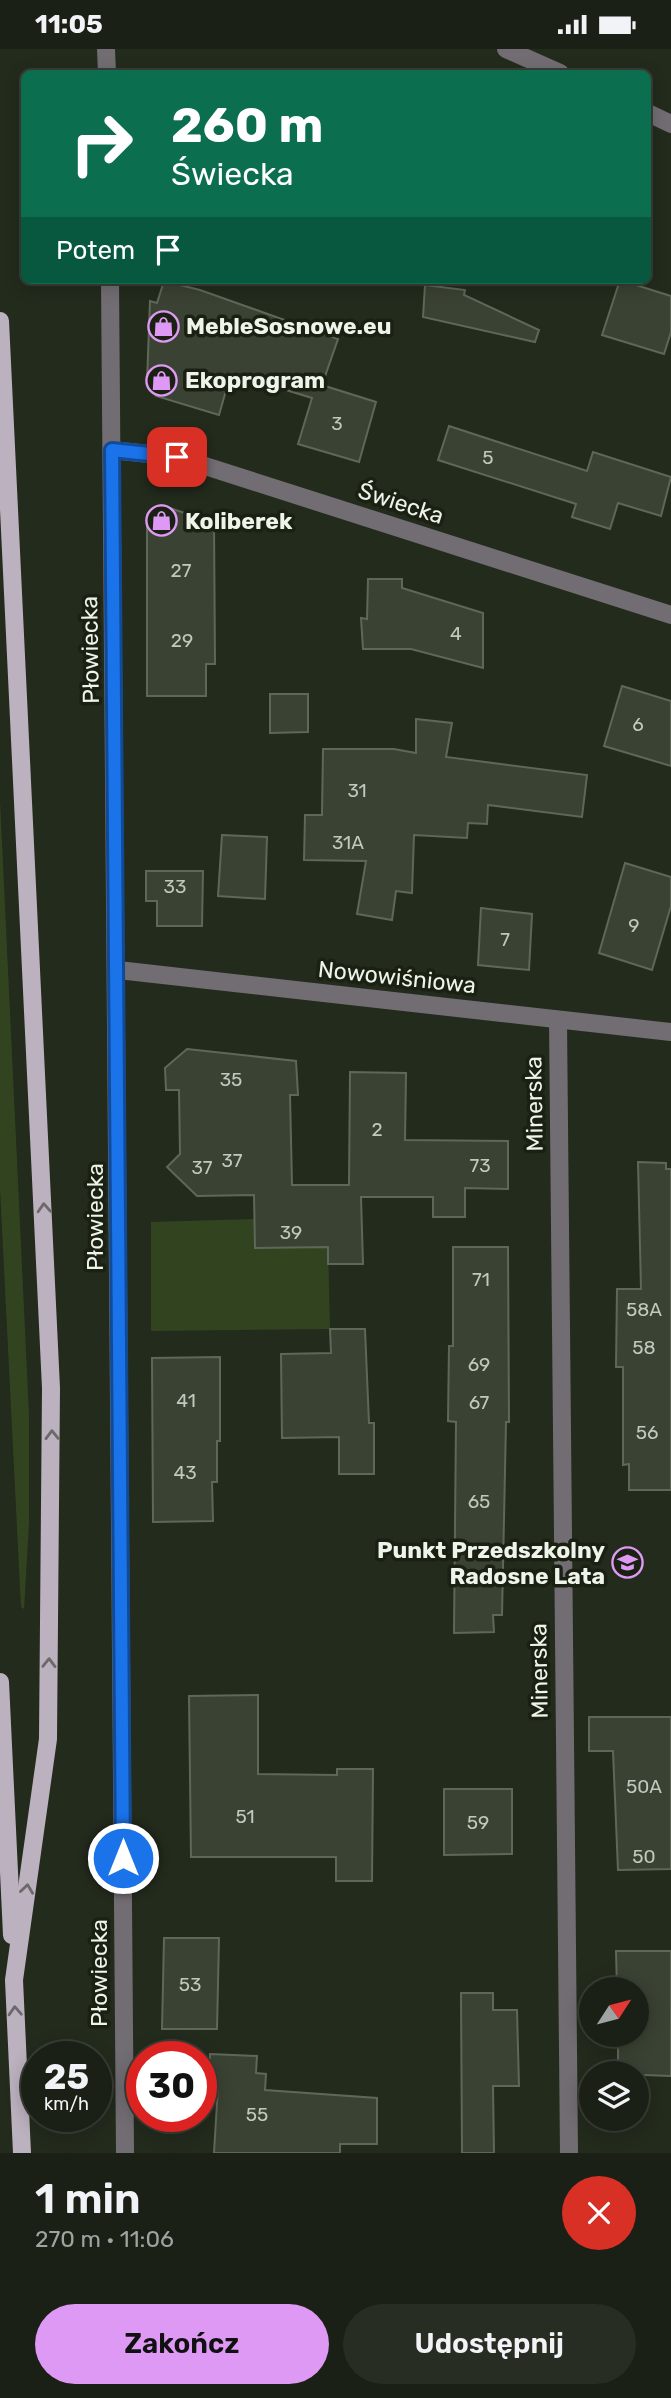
<!DOCTYPE html>
<html lang="pl">
<head>
<meta charset="utf-8">
<style>
	:root { --surface:#1a2016; --page:#272d23; --text:#f1f3f6; --muted:#9fa3a1; --line:#383e35; --accent:#dd99f3 }
	body { margin:0; font-family:Rubik,sans-serif; background:var(--page); color:var(--text); height:100vh; display:flex; flex-direction:column; font-size:26px; white-space:nowrap }
	* { box-sizing:border-box; margin:0 }
	p { font-size:23px; color:var(--muted) }
	.icon { flex:none; width:38px; height:38px; fill:none; stroke:currentColor; stroke-width:2; stroke-linecap:round; stroke-linejoin:round }
	.map { position:relative; height:2104px; overflow:hidden }
	.drawer { display:flex; flex-direction:column; background:var(--surface); flex:1 }
	.drawer>* { flex:none }
	.guide { position:absolute; left:21px; top:21px; width:630px; height:214px; border-radius:10px; box-shadow:0 4px 18px #0003,0 0 0 2px var(--line); background:#0b6e4f; color:#fff; overflow:hidden }
	.needle { width:46px; rotate:54deg }
	.controls { position:absolute; left:579px; top:1928px; display:grid; gap:14px }
	.controls a { display:grid; place-items:center; width:70px; height:70px; border-radius:50%; background:var(--surface); box-shadow:0 4px 18px #0003,0 0 0 2px var(--line); font-size:35px }
	.speed { position:absolute; left:21px; top:1992px; display:flex; gap:14px; font-size:35px; font-weight:700; text-align:center }
	.speed>* { display:grid; place-content:center; width:91px; height:91px; border-radius:50%; background:var(--surface); box-shadow:0 4px 18px #0003,0 0 0 2px var(--line); line-height:1 }
	.speed small { font-size:18px; font-weight:400 }
	.speed .limit { border:10px solid #d22; background:#fff; color:#111 }
	.pin { position:absolute; display:grid; place-items:center; width:60px; height:60px; color:#fff; margin:-30px; border-radius:14px; box-shadow:0 4px 10px #0006 }
	.me { position:absolute; width:77px; margin:-38px; rotate:0deg; stroke-linejoin:round; filter:drop-shadow(0 0 5px #0008) }
	.turn { display:flex; align-items:center; gap:24px; height:147px; padding:0 35px; font-size:32px }
	.turn .icon { width:91px; height:91px; stroke-width:2.5 }
	.turn b { display:block; font-size:49px; line-height:60px }
	.then { display:flex; align-items:center; height:66px; padding:0 35px; background:#0003; gap:14px; font-size:26px }
	.round { display:grid; place-items:center; flex:none; width:74px; height:74px; border-radius:37px; background:var(--page) }
	.headline { display:flex; align-items:center; justify-content:space-between; height:119px; padding:0 35px }
	h1 { font-size:42px; font-weight:600; line-height:52px }
	.action { display:flex; gap:14px; margin-top:auto; padding:14px 35px }
	.action a { flex:1; height:80px; border-radius:42px; background:var(--accent); color:#111; font-size:28px; font-weight:600; line-height:80px; text-align:center }
	.action a+a { background:var(--page); color:var(--text) }
	.status { display:flex; justify-content:space-between; align-items:center; height:49px; padding:0 35px; background:var(--surface); direction:ltr }
	.status svg { height:19px; fill:currentColor }
	.map>svg:first-child { display:block }
	.green { fill:#32441f }
	.building { fill:#3a4233; stroke:#5f6858; stroke-width:2 }
	.lines { fill:none; stroke-linecap:round; stroke-linejoin:round }
	.minor { stroke:#726d73; stroke-width:18 }
	.primary { stroke:#bcb1bf; stroke-width:18 }
	.oneway { stroke:#6b6969 }
	.route-casing { stroke:#114b97; stroke-width:18 }
	.route { stroke:#1a73e8; stroke-width:12 }
	.labels { text-anchor:middle; stroke-width:7; stroke-linejoin:round; paint-order:stroke }
	.number-label { font-size:19px; fill:#c2c8bd }
	.poi-label { font-size:23px; font-weight:bold; fill:#eff4eb; stroke:#1a2113; text-anchor:start }
	.street-label { font-size:23px; fill:#eff4eb; stroke:#1a2113 }
</style>
</head>
<body>
<div class="status"><b>11:05</b><svg viewBox="0 0 49 12"><path d="M0 12V9h3v3zM5 12V6h3v6zM10 12V3h3v9zM15 12V0h3v12zM26 1h20v11H26zM47 4h2v5h-2z"/></svg></div>
<div class="map">
<svg width="671" height="2104" viewBox="0 0 671 2104">
	<rect width="100%" height="100%" fill="#232b1d"/>
	<g class="green">
		<path d="M0 752 29 1366V1474L24 1560 21 1558 0 1139Z"/>
		<path d="M255 1170 328 1196 330 1280 151 1282V1173Z"/>
	</g>
	<g class="building">
		<path d="M620 231 671 247V283L664 305 602 286Z"/>
		<path d="M164 232 200 241 338 290 322 336 376 353 359 413 298 395 312 349 231 324 219 366 156 347 147 333 150 252 157 254Z"/>
		<path d="M425 236 465 241 464 246 539 281 535 293 423 268Z"/>
		<path d="M449 377 587 422 593 403 671 428 661 467 618 454 610 480 572 468 576 455 438 411Z"/>
		<path d="M161 456 214 474 215 615H206V647H147V466Z"/>
		<path d="M368 530H402V539L483 564V619L411 600H363L361 569 367 570Z"/>
		<path d="M622 637 671 652V717L604 697Z"/>
		<path d="M270 645H308V683L270 684Z"/>
		<path d="M416 670 452 674 446 708 587 726 582 768 488 756 487 775 468 774 467 789 414 786 412 844 396 842 392 871 357 865 366 812 304 811 305 766H322L323 700H394L416 704Z"/>
		<path d="M222 786 267 788 265 850 218 847Z"/>
		<path d="M625 814 671 828V857L652 921 599 904Z"/>
		<path d="M146 822H203L202 877H157V852H146Z"/>
		<path d="M481 859 532 865 529 921 478 916Z"/>
		<path d="M187 1000 296 1012 298 1046H290L292 1136H349L350 1023 406 1024 405 1091 508 1092V1140L465 1139V1168H433V1148H361L363 1215H328V1198L255 1199 254 1146 197 1147 167 1118 180 1105 179 1041H166L165 1019Z"/>
		<path d="M638 1113 666 1114V1120H671V1441H629V1415L623 1416V1318H616L617 1240H641Z"/>
		<path d="M453 1198H508L509 1373H506L502 1566H493L494 1583 454 1584 456 1373 448 1372 449 1297H453Z"/>
		<path d="M330 1280H365L369 1374H374V1425H339V1388L282 1389 281 1305 331 1304Z"/>
		<path d="M220 1308V1392H217V1433H212L213 1472 153 1473 152 1309Z"/>
		<path d="M258 1646V1725L337 1726V1720H373L372 1832H336V1808H191L189 1647Z"/>
		<path d="M589 1668H671V1820L618 1821 613 1702H589Z"/>
		<path d="M444 1740H512V1805L444 1806Z"/>
		<path d="M164 1889H219L217 1980H162Z"/>
		<path d="M616 1902H671V2027L618 2025V1986H637V1941H617Z"/>
		<path d="M461 1944H493V1961H517L519 2037H493L494 2104H462Z"/>
		<path d="M210 2005 257 2007 256 2024 266 2025 265 2041 377 2049V2095H340V2104H214L218 2037 209 2036Z"/>
	</g>
	<g class="lines">
		<g class="minor">
			<path d="M106 0 107 24"/>
			<path d="M506 0 560 24"/>
			<path d="M648 64 671 75"/>
			<path d="M110 231 125 2104"/>
			<path d="M112 401 177 408 671 566"/>
			<path d="M118 921 671 983"/>
			<path d="M558 971 569 2104"/>
		</g>
		<g class="primary">
			<path d="M0 272 51 1339 48 1690 14 1931 22 2104"/>
			<path d="M0 1633 12 1886"/>
		</g>
	</g>
	<defs><path id="oneway-chevron" d="M-2-3.5L2.5 0L-2 3.5" fill="none" stroke-width="1.6" stroke-linecap="round" stroke-linejoin="round" transform="scale(1.75)"/></defs>
	<g class="oneway">
		<use href="#oneway-chevron" transform="translate(44 1159) rotate(-93)"/>
		<use href="#oneway-chevron" transform="translate(52 1386) rotate(-91)"/>
		<use href="#oneway-chevron" transform="translate(49 1614) rotate(-89)"/>
		<use href="#oneway-chevron" transform="translate(27 1840) rotate(-82)"/>
		<use href="#oneway-chevron" transform="translate(15 1962) rotate(-93)"/>
	</g>
	<g class="lines">
		<defs>
			<path id="route" d="M123 1809 112 401 177 408"/>
		</defs>
		<use href="#route" class="route-casing"/>
		<use href="#route" class="route"/>
	</g>
	<defs>
		<symbol id="shop-ring" viewBox="-11 -11 22 22"><circle r="9.5" fill="#1a2113" stroke="#dd99f3" stroke-width="1.5"/><path d="M-5-2.5h2.3a2.7 3.5 0 0 1 5.4 0H5L5.5 6h-11ZM-1.5-2.5h3a1.5 2.3 0 0 0-3 0Z" fill="#dd99f3"/></symbol>
		<symbol id="school-ring" viewBox="-11 -11 22 22"><circle r="9.5" fill="#1a2113" stroke="#dd99f3" stroke-width="1.5"/><path d="M0-5L7-2L0 1L-7-2ZM-4 1L0 2.5L4 1V4Q0 6-4 4Z" fill="#dd99f3"/></symbol>
	</defs>
	<g fill-rule="evenodd">
		<use href="#shop-ring" x="146" y="260" width="35" height="35"/>
		<use href="#shop-ring" x="144" y="314" width="35" height="35"/>
		<use href="#shop-ring" x="144" y="454" width="35" height="35"/>
		<use href="#school-ring" x="610" y="1496" width="35" height="35"/>
	</g>
	<g class="labels">
		<g class="number-label">
			<text x="337" y="381">3</text>
			<text x="488" y="415">5</text>
			<text x="181" y="528">27</text>
			<text x="456" y="591">4</text>
			<text x="182" y="598">29</text>
			<text x="638" y="682">6</text>
			<text x="357" y="748">31</text>
			<text x="348" y="800">31A</text>
			<text x="175" y="844">33</text>
			<text x="634" y="883">9</text>
			<text x="505" y="897">7</text>
			<text x="231" y="1037">35</text>
			<text x="377" y="1087">2</text>
			<text x="232" y="1118">37</text>
			<text x="480" y="1123">73</text>
			<text x="202" y="1125">37</text>
			<text x="291" y="1190">39</text>
			<text x="481" y="1237">71</text>
			<text x="644" y="1267">58A</text>
			<text x="644" y="1305">58</text>
			<text x="479" y="1322">69</text>
			<text x="186" y="1358">41</text>
			<text x="479" y="1360">67</text>
			<text x="647" y="1390">56</text>
			<text x="185" y="1430">43</text>
			<text x="479" y="1459">65</text>
			<text x="644" y="1744">50A</text>
			<text x="245" y="1774">51</text>
			<text x="478" y="1780">59</text>
			<text x="644" y="1814">50</text>
			<text x="190" y="1942">53</text>
			<text x="257" y="2072">55</text>
		</g>
		<g class="poi-label">
			<text x="186" y="285">MebleSosnowe.eu</text>
			<text x="185" y="339">Ekoprogram</text>
			<text x="185" y="480">Koliberek</text>
			<text x="605" y="1509" text-anchor="end">Punkt Przedszkolny<tspan x="605" dy="26">Radosne Lata</tspan></text>
		</g>
		<g class="street-label">
			<text transform="translate(401 454) rotate(18)" y="8">Świecka</text>
			<text transform="translate(90 601) rotate(-91)" y="8">Płowiecka</text>
			<text transform="translate(397 928) rotate(6)" y="8">Nowowiśniowa</text>
			<text transform="translate(534 1055) rotate(-91)" y="8">Minerska</text>
			<text transform="translate(95 1168) rotate(-90)" y="8">Płowiecka</text>
			<text transform="translate(539 1622) rotate(-91)" y="8">Minerska</text>
			<text transform="translate(99 1924) rotate(-90)" y="8">Płowiecka</text>
		</g>
	</g>
</svg>
<div class="controls">
<a><svg class="needle" viewBox="-14 -14 28 28"><path d="M0-13l5 13h-10z" fill="#e53935"/><path d="M0 13l5-13h-10z" fill="#9fa3a1"/></svg></a>
<a><svg class="icon" aria-label="layers" viewBox="0 0 24 24"><path d="M12 4l9 5-9 5-9-5zM3 14l9 5 9-5"/></svg></a>
</div>
<div class="speed"><div>25<small>km/h</small></div><div class="limit">30</div></div>
<div class="pin" style="left:177px;top:408px;background:#d93025"><svg class="icon" aria-label="arrive" viewBox="0 0 24 24"><path d="M6 21V4h12l-3 4 3 4H6"/></svg></div>
<svg class="me" style="left:123px;top:1809px" viewBox="-20 -20 40 40"><circle r="17" fill="#1a73e8" stroke="#fff" stroke-width="3"/><path d="M0-11L8 9 0 5-8 9z" fill="#fff"/></svg>
<div class="guide">
<div class="turn"><svg class="icon" aria-label="right" viewBox="0 0 24 24"><path d="M7 20v-9h11M14 6l5 5-5 5"/></svg><div><b>260 m</b>Świecka</div></div>
<div class="then">Potem<svg class="icon" aria-label="arrive" viewBox="0 0 24 24"><path d="M6 21V4h12l-3 4 3 4H6"/></svg></div>
</div>
</div>
<section class="drawer">
<div class="headline"><div><h1>1 min</h1><p>270 m · 11:06</p></div><a class="round" style="background:#d93025;color:#fff"><svg class="icon" aria-label="close" viewBox="0 0 24 24"><path d="M6 6l12 12M18 6L6 18"/></svg></a></div>
<div class="action"><a>Zakończ</a><a>Udostępnij</a></div>
</section>
</body>
</html>
